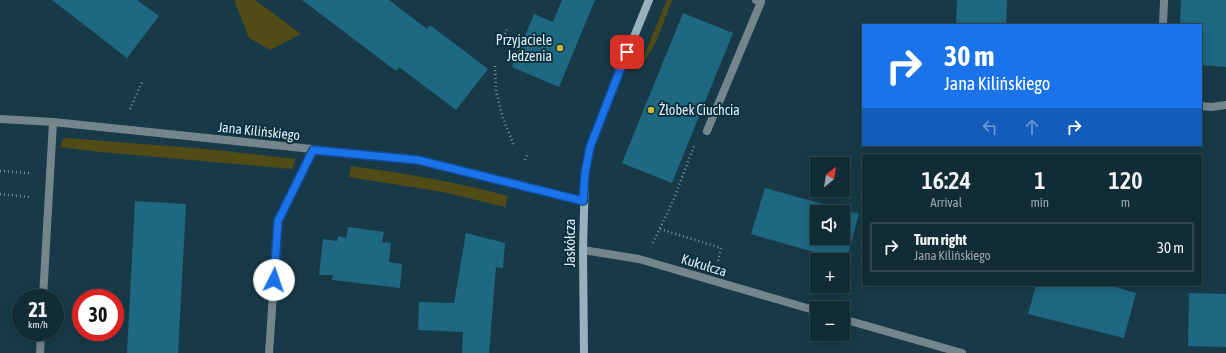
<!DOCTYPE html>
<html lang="en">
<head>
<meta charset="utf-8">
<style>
	:root { --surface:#122c36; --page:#1b343e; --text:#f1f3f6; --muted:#9ca7ad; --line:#314851 }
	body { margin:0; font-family:"Asap Condensed",sans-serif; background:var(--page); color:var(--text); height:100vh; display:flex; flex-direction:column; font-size:15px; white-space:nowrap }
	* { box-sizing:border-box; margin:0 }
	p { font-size:13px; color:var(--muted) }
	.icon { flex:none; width:22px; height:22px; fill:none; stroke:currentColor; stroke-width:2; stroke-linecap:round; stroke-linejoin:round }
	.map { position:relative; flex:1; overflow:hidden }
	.panel { position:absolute; left:862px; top:154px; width:340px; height:132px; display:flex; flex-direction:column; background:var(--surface); border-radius:0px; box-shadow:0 2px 10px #0003,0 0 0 1px var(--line) }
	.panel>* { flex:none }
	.banner { position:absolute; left:862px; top:24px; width:340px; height:122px; border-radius:0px; box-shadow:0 2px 10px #0003,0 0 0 1px var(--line); background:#1a73e8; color:#fff; overflow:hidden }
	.needle { width:26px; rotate:30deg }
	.buttons { position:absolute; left:810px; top:157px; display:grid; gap:8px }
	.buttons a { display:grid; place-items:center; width:40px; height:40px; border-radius:0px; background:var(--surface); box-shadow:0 2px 10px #0003,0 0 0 1px var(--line); font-size:20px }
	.speed { position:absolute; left:12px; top:289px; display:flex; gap:8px; font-size:20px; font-weight:700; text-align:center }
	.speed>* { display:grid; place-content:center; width:52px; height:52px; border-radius:50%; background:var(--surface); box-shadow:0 2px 10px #0003,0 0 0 1px var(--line); line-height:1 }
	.speed small { font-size:10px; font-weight:400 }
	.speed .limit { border:6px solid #d22; background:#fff; color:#111 }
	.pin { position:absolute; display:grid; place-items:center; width:34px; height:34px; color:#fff; margin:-17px; border-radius:8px; box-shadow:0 2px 6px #0006 }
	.me { position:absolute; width:44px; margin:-22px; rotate:4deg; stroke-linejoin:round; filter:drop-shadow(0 0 3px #0008) }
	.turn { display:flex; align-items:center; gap:14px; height:84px; padding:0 16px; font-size:18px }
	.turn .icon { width:52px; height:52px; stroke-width:2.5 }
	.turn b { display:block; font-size:28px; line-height:34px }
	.lanes { display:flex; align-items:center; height:38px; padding:0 16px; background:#0003; justify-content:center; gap:20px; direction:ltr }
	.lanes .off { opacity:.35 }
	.eta { display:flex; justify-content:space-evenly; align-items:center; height:68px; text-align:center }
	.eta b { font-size:24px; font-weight:600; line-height:28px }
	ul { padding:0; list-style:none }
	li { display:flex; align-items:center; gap:12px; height:50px; margin:0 8px 6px; padding:0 8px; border:2px solid var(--line); border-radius:0px }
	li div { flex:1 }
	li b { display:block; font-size:15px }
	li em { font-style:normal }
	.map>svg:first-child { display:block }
	.green { fill:#514b16 }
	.building { fill:#1e6882; fill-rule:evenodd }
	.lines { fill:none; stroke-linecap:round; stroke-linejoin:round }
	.path { stroke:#77929d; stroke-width:2.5; stroke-dasharray:1 3; stroke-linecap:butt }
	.lane { stroke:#75858c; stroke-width:8 }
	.street { stroke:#75858c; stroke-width:8 }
	.secondary { stroke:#98b1bc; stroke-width:8 }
	.route-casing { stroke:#114b97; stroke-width:10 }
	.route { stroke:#1a73e8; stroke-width:7 }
	.poi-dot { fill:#caba3a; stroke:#0c303d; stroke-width:1.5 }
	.labels { text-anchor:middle; stroke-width:4; stroke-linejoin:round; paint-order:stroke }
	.poi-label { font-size:14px; fill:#dbeef7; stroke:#0c303d; text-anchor:end }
	.street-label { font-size:14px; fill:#dbeef7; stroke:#0c303d }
</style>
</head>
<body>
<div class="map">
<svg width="1226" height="353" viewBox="0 0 1226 353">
	<rect width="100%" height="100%" fill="#183a48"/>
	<g class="green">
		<path d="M234 0H255L301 34 270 50 249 38Z"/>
		<path d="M667 0H672L656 42 637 73Z"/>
		<path d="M67 138 206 149 296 159 292 169 100 152 60 147 63 139Z"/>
		<path d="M351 166C404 173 457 182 508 196L505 207 443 192 349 177Z"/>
	</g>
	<g class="building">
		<path d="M52 0H137L159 16 127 58Z"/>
		<path d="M302 0H389L427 29 430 25 488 69 456 110 399 67 396 71Z"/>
		<path d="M562 0H595L559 87 512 67 534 14 553 22Z"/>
		<path d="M957 0H1007L1006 25H956Z"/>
		<path d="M1181 0H1226V67L1201 65V25H1180Z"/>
		<path d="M683 13 733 33 672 183 622 163Z"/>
		<path d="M765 188 859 214 846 261 751 234ZM817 212H843V238H817Z"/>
		<path d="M135 201 186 204 178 353H127Z"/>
		<path d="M348 227 384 232 382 242 391 243 389 262 402 264 400 288 332 280 333 275H319L323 239 337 241 338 236 346 238Z"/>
		<path d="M466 233 505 243 503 268 496 267 489 353H462L463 332 418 330 419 302 454 303Z"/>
		<path d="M1036 285H1108L1136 293 1124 338 1028 314Z"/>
		<path d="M1189 293 1226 294V347L1188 346Z"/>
	</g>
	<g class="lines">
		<g class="path">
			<path d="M505 34 508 27"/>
			<path d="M495 66 496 91 503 118 514 146"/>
			<path d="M130 109 142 82"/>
			<path d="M525 160 527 155"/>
			<path d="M0 171 29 173"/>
			<path d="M0 194 29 197"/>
			<path d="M660 229 721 248 718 261"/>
			<path d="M653 243 673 201 694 146"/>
			<path d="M14 313H21"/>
		</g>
		<g class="lane">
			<path d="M1163 25 1164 0"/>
			<path d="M1201 106 1211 107 1226 105"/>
			<path d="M707 131 761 2 756 0"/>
			<path d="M43 298 53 122"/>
			<path d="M40 353 41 332"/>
		</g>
		<g class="street">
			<path d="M0 119 53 122 418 160 583 201"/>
			<path d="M583 250 639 259 817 311"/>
			<path d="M843 319 962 353"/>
			<path d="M269 353 278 221 313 150"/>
		</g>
		<path class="secondary" d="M584 353 583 250 585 173 590 147 622 66 649 0"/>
	</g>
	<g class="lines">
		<defs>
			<path id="route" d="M274 280 278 221 313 150 418 160 583 201 585 173 590 147 627 52"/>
		</defs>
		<use href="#route" class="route-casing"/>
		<use href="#route" class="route"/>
	</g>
	<g class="poi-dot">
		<circle cx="560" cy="48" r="4"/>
		<circle cx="651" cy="110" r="4"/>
	</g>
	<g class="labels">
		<g class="poi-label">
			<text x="552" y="45">Przyjaciele<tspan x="552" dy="16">Jedzenia</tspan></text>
			<text x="659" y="115" text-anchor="start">Żłobek Ciuchcia</text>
		</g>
		<g class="street-label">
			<text transform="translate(259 131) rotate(6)" y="5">Jana Kilińskiego</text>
			<text transform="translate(570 243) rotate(-90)" y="5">Jaskółcza</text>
			<text transform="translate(704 265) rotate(17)" y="5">Kukułcza</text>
		</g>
	</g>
</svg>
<div class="buttons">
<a><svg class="needle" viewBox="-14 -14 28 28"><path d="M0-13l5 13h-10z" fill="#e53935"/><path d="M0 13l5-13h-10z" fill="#9ca7ad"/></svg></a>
<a><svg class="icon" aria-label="sound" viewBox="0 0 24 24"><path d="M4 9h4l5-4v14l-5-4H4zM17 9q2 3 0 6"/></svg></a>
<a>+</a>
<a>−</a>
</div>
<div class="speed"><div>21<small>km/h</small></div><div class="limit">30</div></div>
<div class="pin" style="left:627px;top:52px;background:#d93025"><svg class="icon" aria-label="arrive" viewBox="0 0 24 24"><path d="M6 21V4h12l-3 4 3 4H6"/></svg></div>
<svg class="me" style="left:274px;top:280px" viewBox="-20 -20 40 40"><circle r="19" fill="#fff"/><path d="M0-13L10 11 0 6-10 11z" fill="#1a73e8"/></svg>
<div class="banner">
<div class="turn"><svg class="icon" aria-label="right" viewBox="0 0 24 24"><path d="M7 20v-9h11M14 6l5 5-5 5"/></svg><div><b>30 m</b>Jana Kilińskiego</div></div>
<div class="lanes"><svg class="icon off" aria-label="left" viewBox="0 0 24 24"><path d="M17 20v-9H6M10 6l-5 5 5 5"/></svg><svg class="icon off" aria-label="ahead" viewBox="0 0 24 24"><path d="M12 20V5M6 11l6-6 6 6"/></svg><svg class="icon" aria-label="right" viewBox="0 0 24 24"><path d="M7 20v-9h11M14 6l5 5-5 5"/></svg></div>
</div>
<section class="panel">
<div class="eta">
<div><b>16:24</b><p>Arrival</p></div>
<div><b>1</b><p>min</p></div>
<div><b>120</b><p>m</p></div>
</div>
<ul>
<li><svg class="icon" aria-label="right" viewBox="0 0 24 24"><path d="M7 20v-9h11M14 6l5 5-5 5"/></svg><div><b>Turn right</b><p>Jana Kilińskiego</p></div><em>30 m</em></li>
</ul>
</section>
</div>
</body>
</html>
